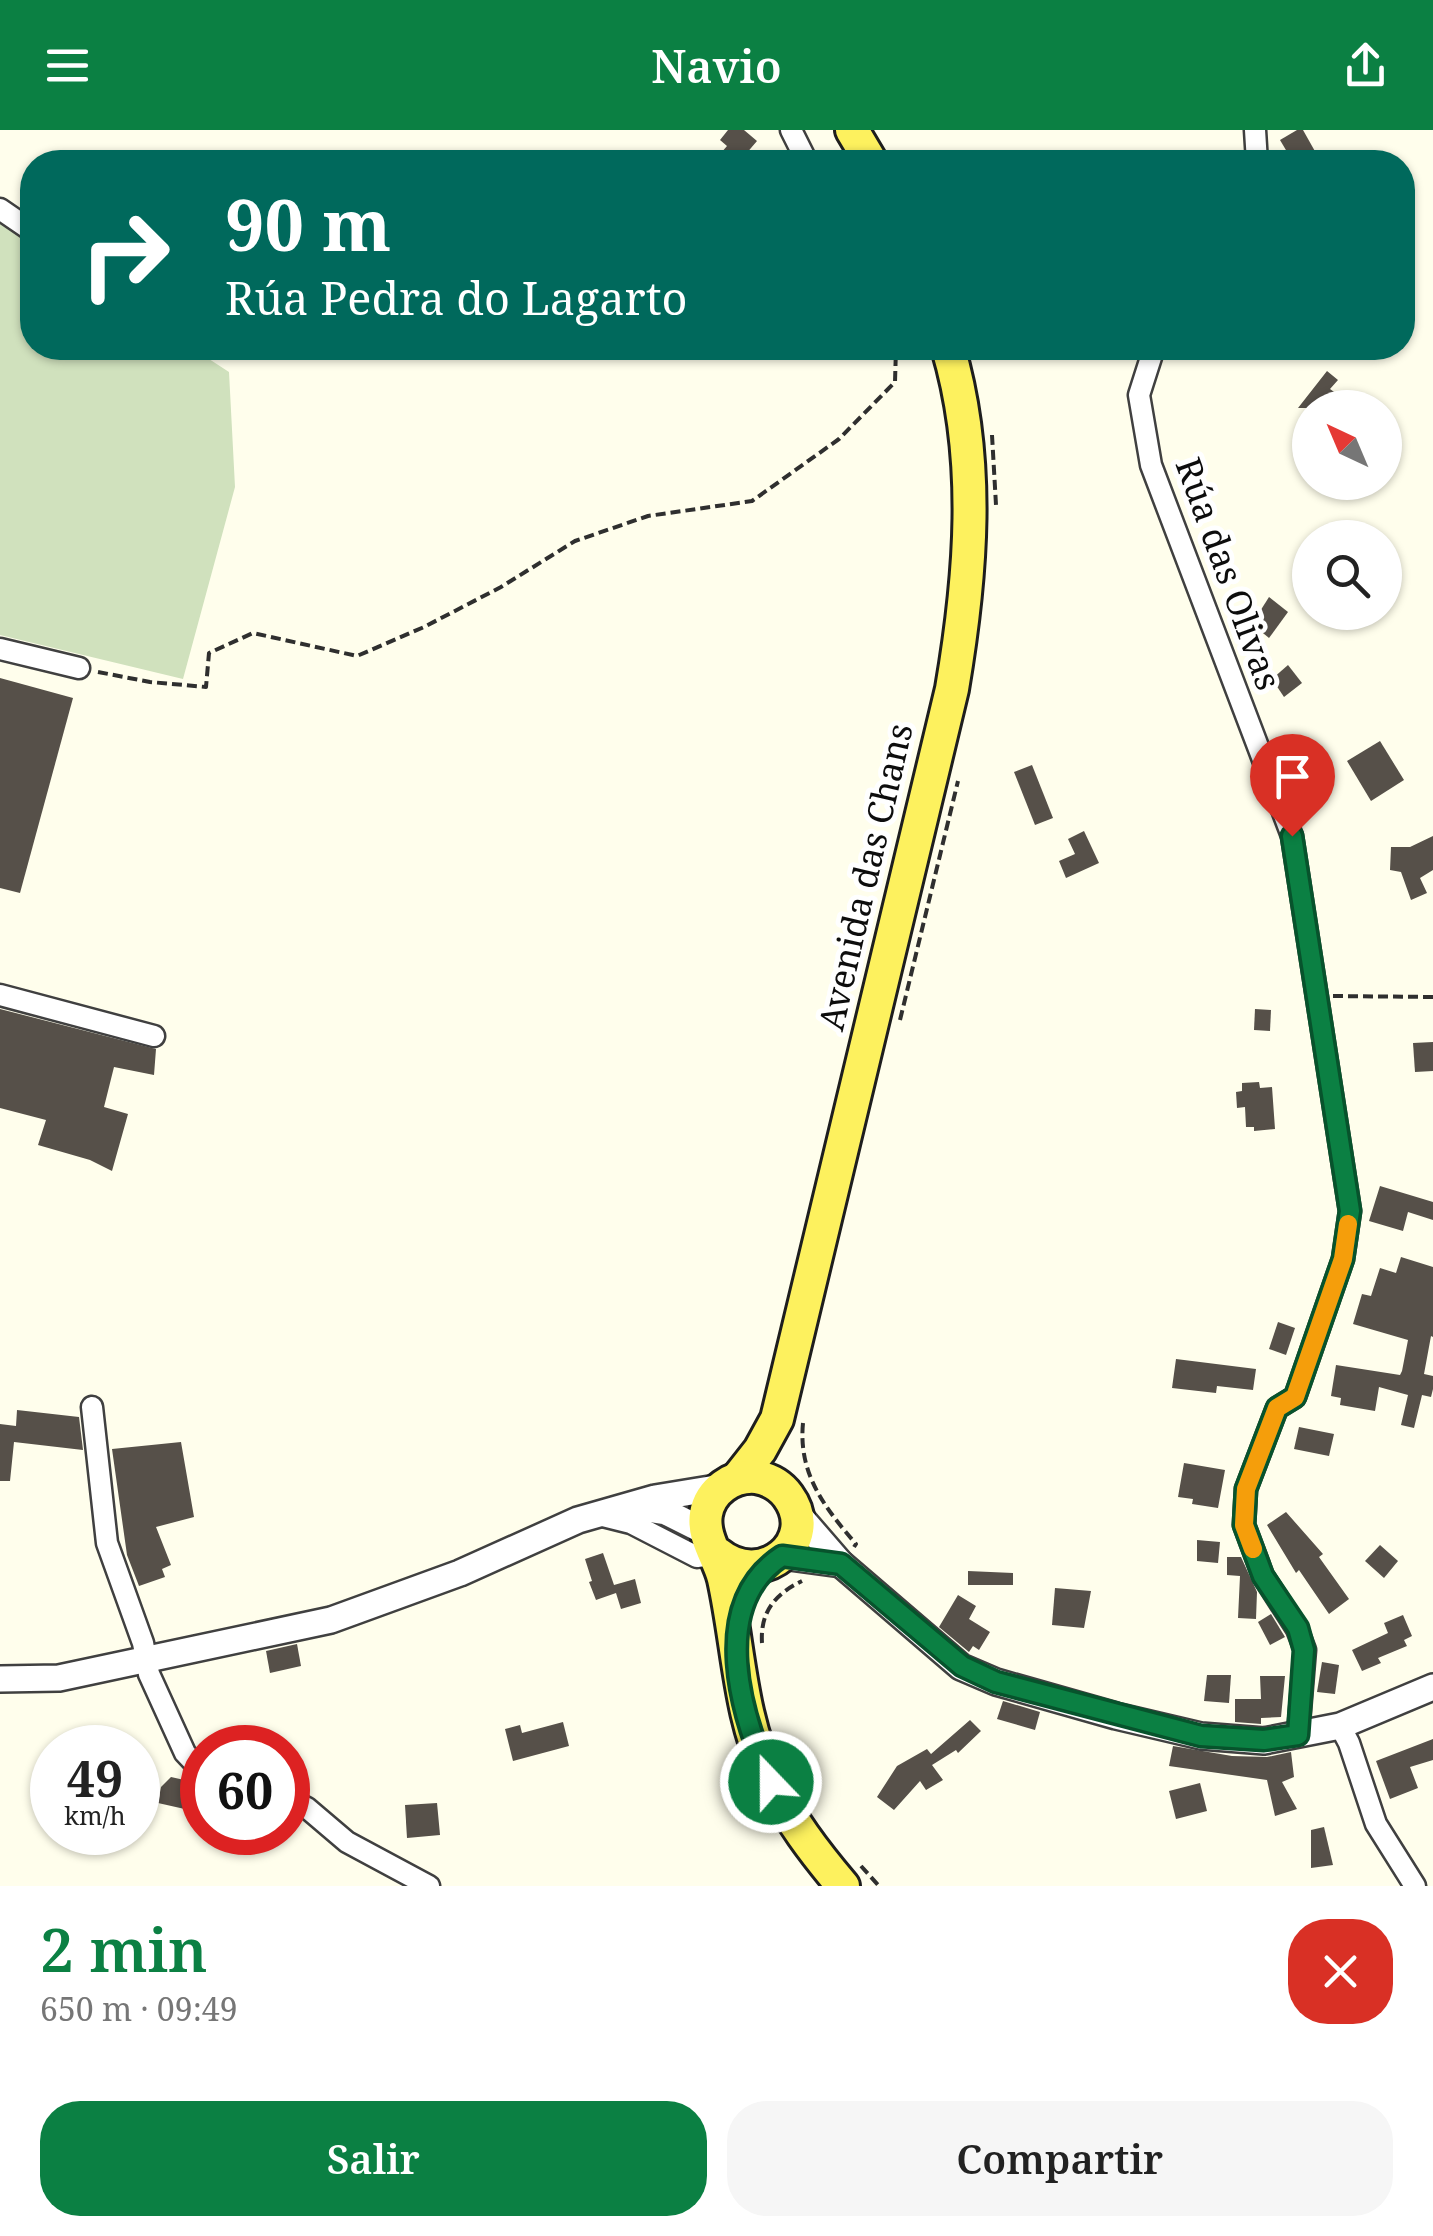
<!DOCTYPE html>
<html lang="es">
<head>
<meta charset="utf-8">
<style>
	:root { --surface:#fff; --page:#f6f6f6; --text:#222; --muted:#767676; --accent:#0b8043 }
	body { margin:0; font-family:"Noto Serif",serif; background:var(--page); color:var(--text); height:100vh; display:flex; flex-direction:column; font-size:38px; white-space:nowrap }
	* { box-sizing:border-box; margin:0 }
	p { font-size:32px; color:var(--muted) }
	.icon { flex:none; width:55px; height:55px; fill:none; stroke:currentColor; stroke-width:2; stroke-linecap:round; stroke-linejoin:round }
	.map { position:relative; height:1756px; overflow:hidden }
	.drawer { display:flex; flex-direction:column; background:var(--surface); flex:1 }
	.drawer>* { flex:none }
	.guide { position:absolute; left:20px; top:20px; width:1395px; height:210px; border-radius:40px; box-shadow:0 2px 8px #0004; background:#00695c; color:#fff; overflow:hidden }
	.needle { width:65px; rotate:316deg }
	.fabs { position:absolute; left:1292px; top:260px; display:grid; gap:20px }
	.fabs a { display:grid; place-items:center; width:110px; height:110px; border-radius:50%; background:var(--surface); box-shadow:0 2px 8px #0004; font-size:50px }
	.speed { position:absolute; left:30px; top:1595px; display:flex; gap:20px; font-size:50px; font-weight:700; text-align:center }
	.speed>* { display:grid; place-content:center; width:130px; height:130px; border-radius:50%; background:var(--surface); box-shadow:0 2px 8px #0004; line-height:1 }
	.speed small { font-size:25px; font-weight:400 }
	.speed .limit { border:15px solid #d22; background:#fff; color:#111 }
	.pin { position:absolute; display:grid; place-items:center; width:85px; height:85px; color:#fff; margin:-102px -42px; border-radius:50% 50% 50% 0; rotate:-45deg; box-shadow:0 0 10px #0007 }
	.pin .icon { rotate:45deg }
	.me { position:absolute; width:110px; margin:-55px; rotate:338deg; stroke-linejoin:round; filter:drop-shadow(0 0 8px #0008) }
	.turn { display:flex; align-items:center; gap:35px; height:210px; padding:0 40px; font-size:45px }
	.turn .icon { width:130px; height:130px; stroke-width:2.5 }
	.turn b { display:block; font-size:70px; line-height:85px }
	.round { display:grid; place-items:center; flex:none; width:105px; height:105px; border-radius:40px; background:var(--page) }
	.headline { display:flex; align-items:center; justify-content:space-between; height:170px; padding:0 40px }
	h1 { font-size:60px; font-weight:600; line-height:75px; color:var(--accent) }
	.button { display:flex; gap:20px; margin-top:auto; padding:20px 40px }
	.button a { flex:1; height:115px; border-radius:40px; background:var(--accent); color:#fff; font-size:40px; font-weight:600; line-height:115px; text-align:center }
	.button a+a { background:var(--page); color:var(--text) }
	header { display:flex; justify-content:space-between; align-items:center; height:130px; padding:0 40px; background:var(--accent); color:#fff; font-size:45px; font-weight:600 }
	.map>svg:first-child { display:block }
	.cemetery { fill:#d0e1bd }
	.building { fill:#565049 }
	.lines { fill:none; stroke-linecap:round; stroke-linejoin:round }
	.minor-casing { stroke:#404040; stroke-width:25 }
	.tertiary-casing { stroke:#404040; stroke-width:30 }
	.primary-casing { stroke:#1e1e1e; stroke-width:38 }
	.path { stroke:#2f2f2f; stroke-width:4; stroke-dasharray:10 5; stroke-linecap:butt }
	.minor { stroke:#fff; stroke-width:20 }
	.tertiary { stroke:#fff; stroke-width:25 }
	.primary { stroke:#fdf15e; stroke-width:32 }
	.route-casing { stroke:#07532c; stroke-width:25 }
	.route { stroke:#0b8043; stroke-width:18 }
	.slow { stroke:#f59e0b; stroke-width:18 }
	.labels { text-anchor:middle; stroke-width:10; stroke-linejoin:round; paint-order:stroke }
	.street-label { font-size:35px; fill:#0d0d0d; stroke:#fff }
</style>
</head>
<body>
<header><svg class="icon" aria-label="menu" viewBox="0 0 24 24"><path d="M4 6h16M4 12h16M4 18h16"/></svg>Navio<svg class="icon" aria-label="share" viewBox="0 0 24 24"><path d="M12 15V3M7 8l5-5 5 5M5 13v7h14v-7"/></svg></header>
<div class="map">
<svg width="1433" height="1756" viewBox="0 0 1433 1756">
	<rect width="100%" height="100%" fill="#fffeec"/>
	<path class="cemetery" d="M0 85 32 108V218H192L229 242 235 357 183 549 0 505Z"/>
	<g class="building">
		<path d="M728 0H744L757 11 739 32H733L721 23 727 16 720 10Z"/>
		<path d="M1297 0H1303L1321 32H1293L1280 10Z"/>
		<path d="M1327 241 1338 250 1330 259 1337 264 1332 270 1341 278H1298Z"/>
		<path d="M1269 467 1288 482 1269 508 1252 494Z"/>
		<path d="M1288 535 1302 553 1284 567 1272 549Z"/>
		<path d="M0 548 73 568 20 763 0 758Z"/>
		<path d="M1380 611 1404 650 1371 671 1347 631Z"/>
		<path d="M1032 635 1053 688 1035 695 1014 642Z"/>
		<path d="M1084 701 1099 733 1066 748 1059 731 1075 724 1068 709Z"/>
		<path d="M1433 706V740L1420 748 1427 763 1411 770 1401 742 1390 740 1391 717H1410Z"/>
		<path d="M0 879 156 919 154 945 114 937 104 977 128 984 112 1041 90 1030 38 1015 46 990 0 978Z"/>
		<path d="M1255 879 1271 880 1270 901 1254 900Z"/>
		<path d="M1433 912V941L1415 942 1413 913Z"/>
		<path d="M1259 952 1260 958 1272 957 1275 999 1254 1001V997H1246L1245 977 1237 978 1236 962 1242 961V953Z"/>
		<path d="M1380 1056 1433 1072V1090L1408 1082 1403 1101 1369 1091Z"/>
		<path d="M1401 1127 1433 1137V1207L1431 1206 1424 1244 1433 1246V1259L1431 1267 1422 1265 1414 1298 1401 1295 1408 1265 1379 1257 1375 1281 1340 1275 1341 1268 1331 1266 1336 1235 1400 1245 1402 1241 1408 1210 1353 1194 1362 1164 1371 1166 1380 1138 1396 1143Z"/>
		<path d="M1278 1192 1295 1198 1286 1225 1269 1219Z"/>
		<path d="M1176 1229 1256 1239 1253 1260 1217 1256 1216 1263 1172 1258Z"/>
		<path d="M17 1280 79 1287 83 1320 14 1312 10 1351H0V1294L16 1296Z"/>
		<path d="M1299 1297 1334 1304 1329 1326 1294 1319Z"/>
		<path d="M181 1312 194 1387 156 1397 171 1435 162 1439 165 1447 139 1456 127 1425 112 1319Z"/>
		<path d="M1184 1333 1225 1340 1218 1378 1192 1374 1193 1369 1178 1367Z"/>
		<path d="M1286 1382 1323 1424 1319 1427 1349 1469 1329 1484 1299 1440 1296 1443 1267 1395Z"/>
		<path d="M1197 1410 1220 1412 1218 1433 1197 1431Z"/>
		<path d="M1380 1415 1398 1431 1384 1448 1365 1431Z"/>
		<path d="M603 1423 614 1455 635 1449 641 1473 621 1479 616 1463 596 1470 589 1452 592 1451 585 1429Z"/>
		<path d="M1227 1427H1241L1257 1462 1256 1489 1238 1488 1240 1446 1227 1445Z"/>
		<path d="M968 1441 1013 1443V1455H968Z"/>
		<path d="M1055 1458 1091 1461 1084 1498 1052 1495Z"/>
		<path d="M958 1465 976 1476 969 1489 990 1502 979 1520 973 1516 969 1522 939 1497Z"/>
		<path d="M1271 1484 1285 1507 1270 1515 1258 1492Z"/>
		<path d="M1403 1485 1412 1506 1404 1510 1407 1516 1378 1528 1381 1533 1362 1541 1352 1520 1388 1503 1384 1493Z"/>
		<path d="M297 1514 301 1536 270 1543 266 1521Z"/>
		<path d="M1322 1532 1339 1535 1335 1564 1317 1562Z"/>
		<path d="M1207 1545H1231L1229 1573 1204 1571Z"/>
		<path d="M1260 1546H1285L1281 1587 1261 1588V1594L1235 1592V1569H1261Z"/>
		<path d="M1003 1571 1040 1582 1035 1600 997 1589Z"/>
		<path d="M970 1590 981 1601 958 1623 956 1620 932 1635 943 1650 926 1660 920 1651 894 1680 877 1667 897 1636 927 1619 931 1624Z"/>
		<path d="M563 1592 569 1616 513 1631 505 1599 520 1595 522 1603Z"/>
		<path d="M1433 1609V1630L1410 1637 1418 1658 1390 1669 1376 1631Z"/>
		<path d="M1173 1616 1232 1626 1267 1627 1291 1622 1294 1647 1282 1652 1297 1679 1275 1686 1267 1650 1169 1636Z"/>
		<path d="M171 1647 202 1654 198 1682 158 1673 161 1657Z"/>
		<path d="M1200 1653 1207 1681 1176 1689 1169 1661Z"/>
		<path d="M437 1673 440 1705 407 1708 405 1675Z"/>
		<path d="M1324 1697 1333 1735 1311 1738V1700Z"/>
	</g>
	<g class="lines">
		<defs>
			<g id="minor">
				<path d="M791 0 807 32"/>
				<path d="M1255 0 1257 32"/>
				<path d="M0 79 32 101"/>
				<path d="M1154 218 1139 265 1151 335 1292 706 1350 1081 1343 1129 1295 1267 1277 1278 1246 1359 1244 1395 1263 1446 1297 1499 1305 1520 1298 1605"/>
				<path d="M0 519 79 538"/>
				<path d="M0 865 154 906"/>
				<path d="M92 1277 107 1413 143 1513 149 1544 185 1623 202 1641"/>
				<path d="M599 1385 631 1393 697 1427 718 1424"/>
				<path d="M1340 1596 1349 1613 1376 1694 1415 1756"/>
				<path d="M288 1668 307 1678 347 1712 429 1756"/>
			</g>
			<g id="tertiary">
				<path d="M640 1378 666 1382 706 1402"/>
				<path d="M796 1382 841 1434 961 1537 996 1552 1116 1586 1201 1606 1264 1611 1340 1596 1433 1557"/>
				<path d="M782 1426 841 1434"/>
				<path d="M0 1549 59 1548 331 1490 460 1443 578 1390 655 1368 722 1357"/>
			</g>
			<g id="primary">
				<path d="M852 0 871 32"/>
				<path d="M738 1348 760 1320 777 1289 952 559C971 447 981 329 948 218"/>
				<path d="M718 1424C762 1460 821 1411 788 1366 780 1355 768 1349 756 1347 732 1345 710 1361 706 1384 702 1407 719 1428 724 1449 739 1517 739 1586 770 1649 789 1689 815 1723 843 1756"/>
			</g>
		</defs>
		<use href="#minor" class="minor-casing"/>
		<use href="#tertiary" class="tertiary-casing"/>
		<use href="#primary" class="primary-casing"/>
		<g class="path">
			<path d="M992 305 996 375"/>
			<path d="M98 542 150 552 206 557 209 523 253 503 357 526 424 497 501 457 575 411 648 386 752 371 839 309 895 252 896 218"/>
			<path d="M1333 866 1433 867"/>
			<path d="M900 890 958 651"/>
			<path d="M803 1293C798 1344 825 1378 856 1414L854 1417"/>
			<path d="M762 1513C760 1482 775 1464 802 1451"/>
			<path d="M861 1736 879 1756"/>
		</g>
		<use href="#minor" class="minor"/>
		<use href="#tertiary" class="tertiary"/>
		<use href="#primary" class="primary"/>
	</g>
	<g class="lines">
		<defs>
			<path id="route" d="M771 1652C741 1586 707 1475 782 1426L841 1434 962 1536 996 1552 1201 1606 1264 1610 1298 1605 1304 1520 1298 1498 1263 1446 1244 1395 1246 1359 1277 1278 1295 1267 1343 1129 1350 1081 1292 706"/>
		</defs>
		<use href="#route" class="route-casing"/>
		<use href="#route" class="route"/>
		<path class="slow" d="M1253 1419 1244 1395 1246 1359 1277 1278 1295 1267 1343 1129 1348 1094"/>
	</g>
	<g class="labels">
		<g class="street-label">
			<text transform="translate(1228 444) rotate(70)" y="12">Rúa das Olivas</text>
			<text transform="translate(866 747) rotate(-77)" y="12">Avenida das Chans</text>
		</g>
	</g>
</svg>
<div class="fabs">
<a><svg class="needle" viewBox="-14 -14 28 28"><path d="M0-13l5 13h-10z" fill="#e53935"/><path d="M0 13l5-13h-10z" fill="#767676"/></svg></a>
<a><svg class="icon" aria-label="search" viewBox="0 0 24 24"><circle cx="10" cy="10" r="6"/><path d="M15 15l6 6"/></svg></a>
</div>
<div class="speed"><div>49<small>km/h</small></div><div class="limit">60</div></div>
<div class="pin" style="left:1292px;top:706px;background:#d93025"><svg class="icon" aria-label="arrive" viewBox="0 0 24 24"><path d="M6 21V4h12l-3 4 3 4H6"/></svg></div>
<svg class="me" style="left:771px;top:1652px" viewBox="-20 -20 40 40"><circle r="17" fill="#0b8043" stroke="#fff" stroke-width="3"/><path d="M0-11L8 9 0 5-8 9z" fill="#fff"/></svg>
<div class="guide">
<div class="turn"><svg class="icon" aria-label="right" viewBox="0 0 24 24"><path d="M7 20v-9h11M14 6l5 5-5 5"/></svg><div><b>90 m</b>Rúa Pedra do Lagarto</div></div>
</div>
</div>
<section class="drawer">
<div class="headline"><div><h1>2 min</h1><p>650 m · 09:49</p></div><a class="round" style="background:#d93025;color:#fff"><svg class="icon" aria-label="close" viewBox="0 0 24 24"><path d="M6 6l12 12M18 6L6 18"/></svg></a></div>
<div class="button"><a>Salir</a><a>Compartir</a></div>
</section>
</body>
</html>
